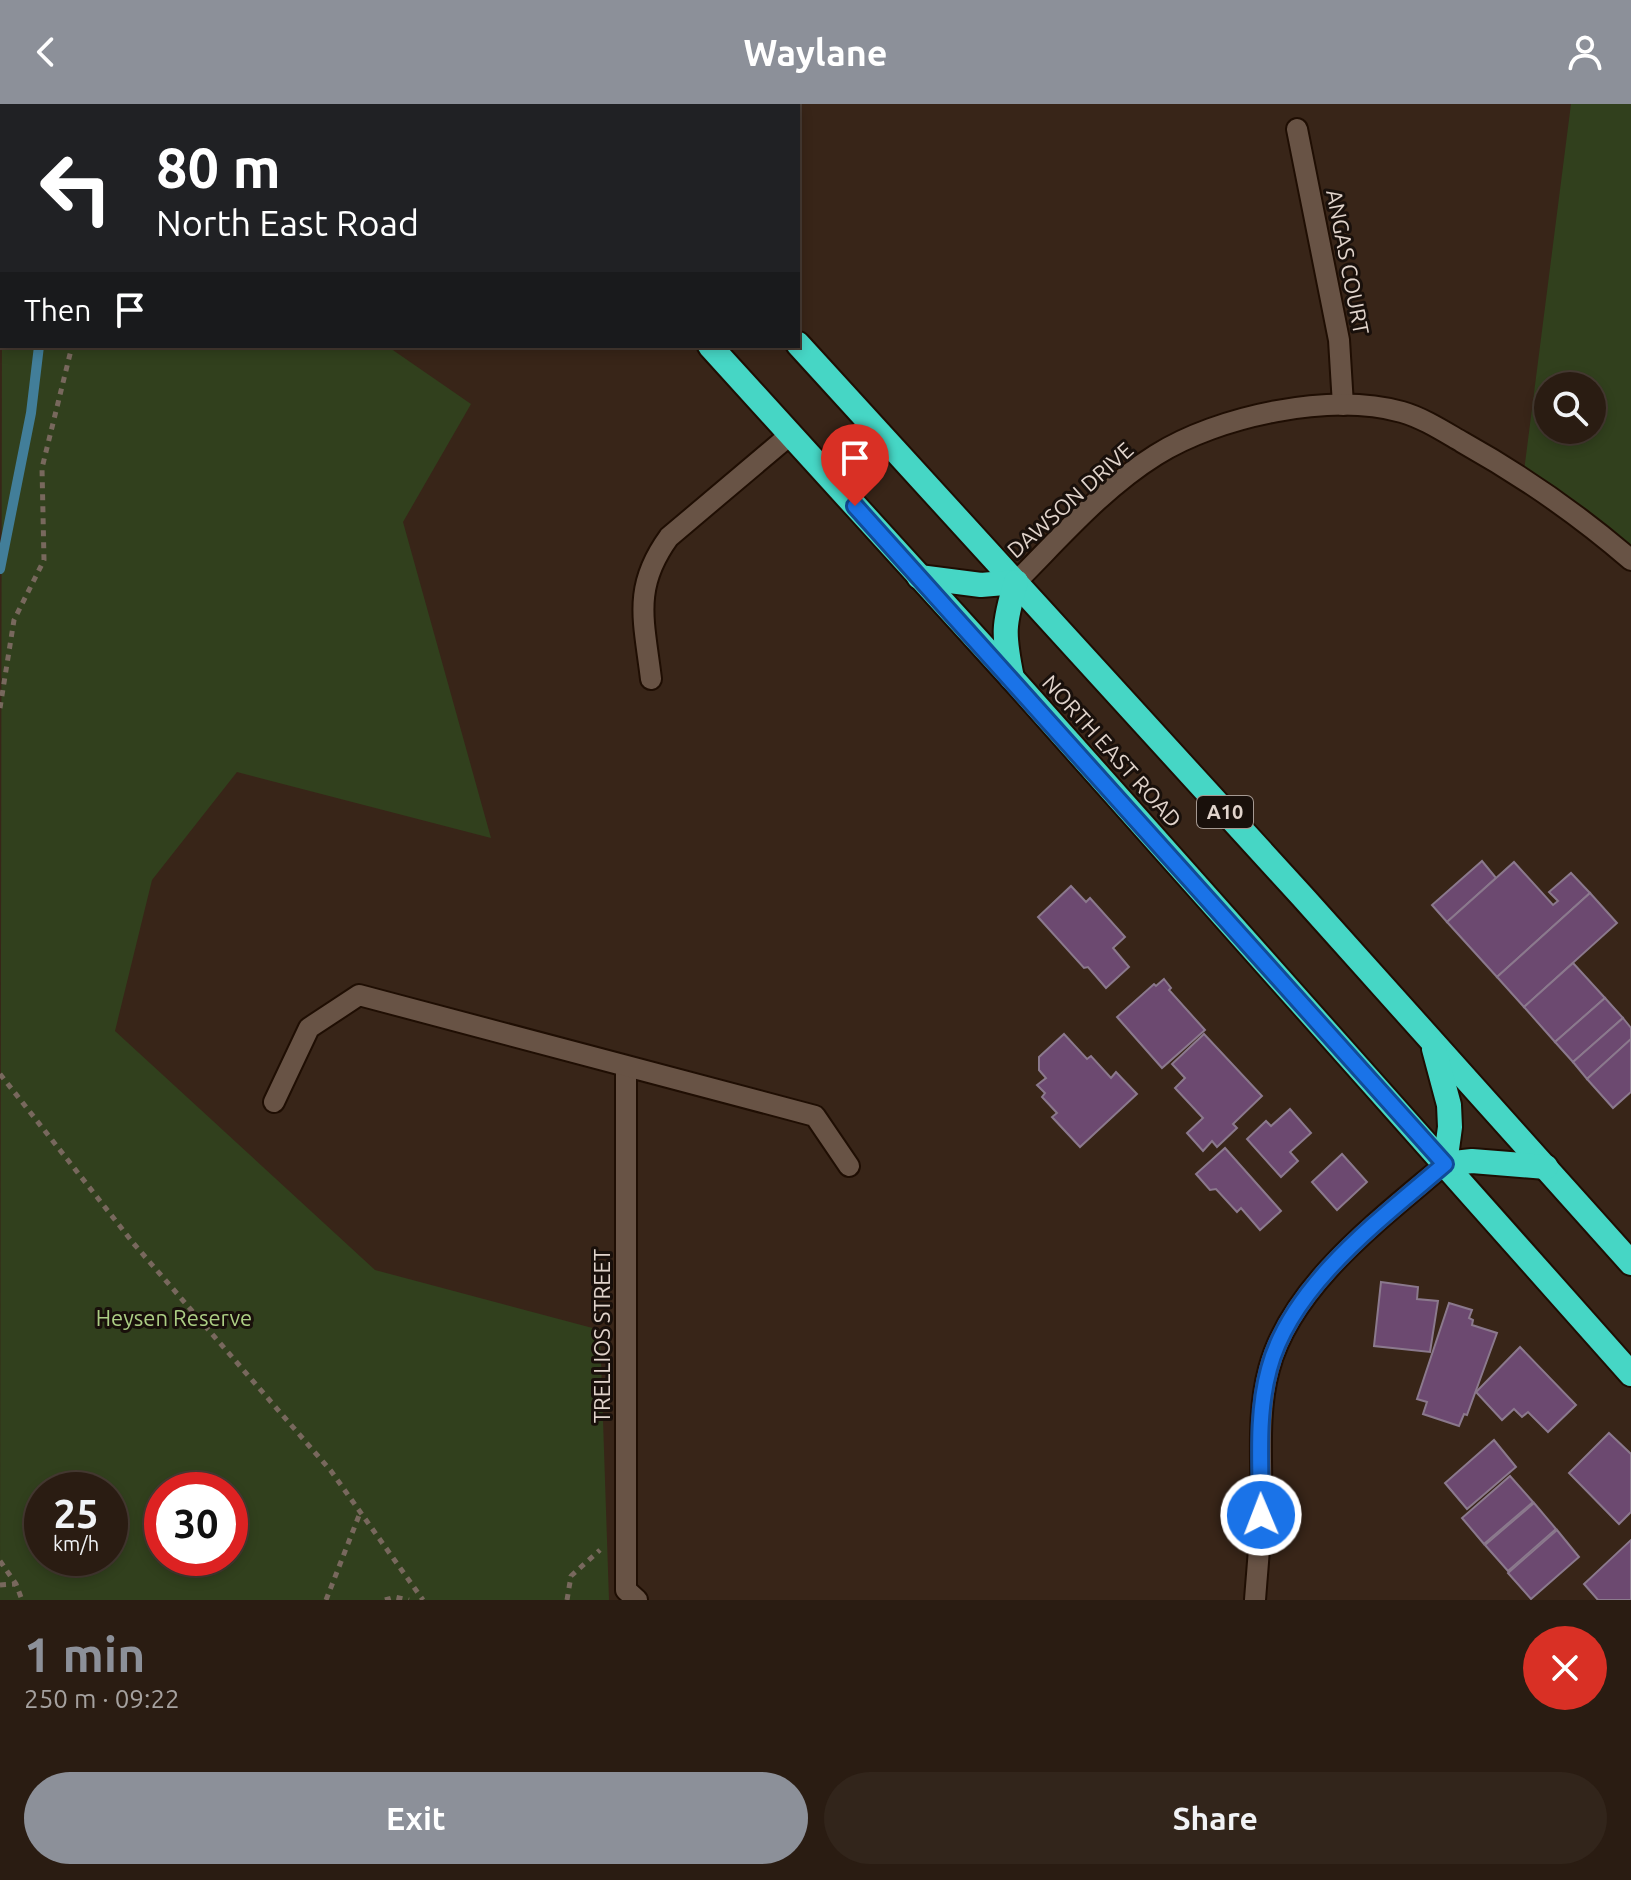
<!DOCTYPE html>
<html lang="en">
<head>
<meta charset="utf-8">
<style>
	:root { --surface:#2a1c12; --page:#32251b; --text:#f1f3f6; --muted:#a5a19f; --line:#463a32; --accent:#8c9099 }
	body { margin:0; font-family:Ubuntu,sans-serif; background:var(--page); color:var(--text); height:100vh; display:flex; flex-direction:column; font-size:30px; white-space:nowrap }
	* { box-sizing:border-box; margin:0 }
	p { font-size:26px; color:var(--muted) }
	.icon { flex:none; width:44px; height:44px; fill:none; stroke:currentColor; stroke-width:2; stroke-linecap:round; stroke-linejoin:round }
	.map { position:relative; height:1496px; overflow:hidden }
	.side { display:flex; flex-direction:column; background:var(--surface); flex:1 }
	.side>* { flex:none }
	.hud { position:absolute; left:0px; top:0px; width:800px; height:244px; box-shadow:0 4px 12px #0003,0 0 0 2px var(--line); background:#202124; color:#fff; overflow:hidden }
	.controls { position:absolute; left:1534px; top:268px; display:grid; gap:16px }
	.controls a { display:grid; place-items:center; width:72px; height:72px; border-radius:50%; background:var(--surface); box-shadow:0 4px 12px #0003,0 0 0 2px var(--line); font-size:40px }
	.speed { position:absolute; left:24px; top:1368px; display:flex; gap:16px; font-size:40px; font-weight:700; text-align:center }
	.speed>* { display:grid; place-content:center; width:104px; height:104px; border-radius:50%; background:var(--surface); box-shadow:0 4px 12px #0003,0 0 0 2px var(--line); line-height:1 }
	.speed small { font-size:20px; font-weight:400 }
	.speed .limit { border:12px solid #d22; background:#fff; color:#111 }
	.pin { position:absolute; display:grid; place-items:center; width:68px; height:68px; color:#fff; margin:-82px -34px; border-radius:50% 50% 50% 0; rotate:-45deg; box-shadow:0 0 8px #0007 }
	.pin .icon { rotate:45deg }
	.me { position:absolute; width:88px; margin:-44px; rotate:359deg; stroke-linejoin:round; filter:drop-shadow(0 0 6px #0008) }
	.turn { display:flex; align-items:center; gap:28px; height:168px; padding:0 24px; font-size:36px }
	.turn .icon { width:104px; height:104px; stroke-width:2.5 }
	.turn b { display:block; font-size:56px; line-height:68px }
	.then { display:flex; align-items:center; height:76px; padding:0 24px; background:#0003; gap:16px; font-size:30px }
	.round { display:grid; place-items:center; flex:none; width:84px; height:84px; border-radius:42px; background:var(--page) }
	.headline { display:flex; align-items:center; justify-content:space-between; height:136px; padding:0 24px }
	h1 { font-size:48px; font-weight:700; line-height:60px; color:var(--accent) }
	.primary-button { display:flex; gap:16px; margin-top:auto; padding:16px 24px }
	.primary-button a { flex:1; height:92px; border-radius:48px; background:var(--accent); color:#fff; font-size:32px; font-weight:700; line-height:92px; text-align:center }
	.primary-button a+a { background:var(--page); color:var(--text) }
	header { display:flex; justify-content:space-between; align-items:center; height:104px; padding:0 24px; background:var(--accent); color:#fff; font-size:36px; font-weight:700 }
	.map>svg:first-child { display:block }
	.green { fill:#31401d; fill-rule:evenodd }
	.lines { fill:none; stroke-linecap:round; stroke-linejoin:round }
	.stream { stroke:#427e99; stroke-width:10 }
	.building { fill:#6c4970; stroke:#8b798d; stroke-width:2 }
	.street-casing { stroke:#1f0e03; stroke-width:24 }
	.highway-casing { stroke:#1f0e03; stroke-width:28 }
	.path { stroke:#78685d; stroke-width:5; stroke-dasharray:6 6; stroke-linecap:butt }
	.street { stroke:#685345; stroke-width:20 }
	.highway { stroke:#46d6c5; stroke-width:24 }
	.route-casing { stroke:#114b97; stroke-width:20 }
	.route { stroke:#1a73e8; stroke-width:14 }
	.labels { text-anchor:middle; stroke-width:6; stroke-linejoin:round; paint-order:stroke }
	.shield { fill:#19100b; stroke:#a59992; stroke-width:2 }
	.shield-label { font-size:20px; font-weight:bold; fill:#e1d4cc }
	.street-label { font-size:22px; fill:#e1d4cc; stroke:#19100b }
	.park-label { font-size:22px; fill:#acce84; stroke:#19100b }
</style>
</head>
<body>
<header><svg class="icon" aria-label="back" viewBox="0 0 24 24"><path d="M15 5l-7 7 7 7"/></svg>Waylane<svg class="icon" aria-label="person" viewBox="0 0 24 24"><circle cx="12" cy="8" r="4"/><path d="M4 21q1-7 8-7t8 7"/></svg></header>
<div class="map">
<svg width="1631" height="1496" viewBox="0 0 1631 1496">
	<rect width="100%" height="100%" fill="#382518"/>
	<g class="green">
		<path d="M43 0H446L448 2H43Z"/>
		<path d="M1571 0H1631V458L1523 375ZM1548 282H1592V326H1548Z"/>
		<path d="M2 191V242H387L471 300 403 418 491 734 237 668 152 776 115 927 375 1166 600 1226 609 1496H0ZM110 1386V1454H42V1386ZM230 1386V1454H162V1386Z"/>
	</g>
	<g class="lines">
		<g class="stream">
			<path d="M80 2V0"/>
			<path d="M0 465 31 309 39 242"/>
		</g>
	</g>
	<g class="building">
		<path d="M1482 757 1496 774 1447 818 1432 801Z"/>
		<path d="M1514 758 1553 801 1558 797 1549 788 1571 769 1590 789 1497 873 1447 818Z"/>
		<path d="M1071 782 1086 798 1090 794 1125 833 1113 844 1129 863 1106 884 1088 863 1084 864 1038 813Z"/>
		<path d="M1590 789 1617 819 1524 903 1497 873Z"/>
		<path d="M1573 859 1605 894 1555 938 1524 903Z"/>
		<path d="M1164 875 1171 884 1169 886 1205 926 1162 964 1117 913 1154 880 1156 882Z"/>
		<path d="M1605 894 1623 914 1573 958 1555 938Z"/>
		<path d="M1623 914 1631 924V935L1587 975 1573 958Z"/>
		<path d="M1064 930 1087 955 1091 952 1111 974 1116 968 1137 990 1080 1043 1052 1013 1057 1009 1042 993 1045 989 1037 981 1046 974 1039 966V953Z"/>
		<path d="M1204 930 1262 992 1233 1020 1237 1024 1217 1043 1212 1037 1203 1047 1187 1029 1203 1014 1175 984 1185 974 1172 960Z"/>
		<path d="M1631 935V988L1613 1004 1587 975Z"/>
		<path d="M1290 1005 1311 1029 1290 1048 1298 1057 1281 1073 1247 1035 1266 1017 1271 1022Z"/>
		<path d="M1225 1044 1281 1107 1260 1126 1241 1104 1237 1108 1216 1085 1210 1086 1196 1070Z"/>
		<path d="M1342 1050 1367 1078 1337 1106 1312 1078Z"/>
		<path d="M1381 1178 1418 1183 1417 1195 1438 1197 1430 1248 1374 1242Z"/>
		<path d="M1449 1199 1472 1206 1469 1214 1473 1216 1472 1221 1497 1229 1467 1311 1464 1310 1459 1322 1423 1310 1427 1298 1417 1295Z"/>
		<path d="M1520 1243 1576 1301 1548 1328 1528 1308 1522 1313 1514 1305 1502 1316 1476 1288Z"/>
		<path d="M1609 1329 1631 1350V1408L1619 1420 1569 1369Z"/>
		<path d="M1494 1336 1516 1363 1467 1405 1445 1379Z"/>
		<path d="M1510 1372 1533 1398 1484 1440 1462 1414Z"/>
		<path d="M1534 1399 1556 1425 1508 1467 1485 1441Z"/>
		<path d="M1557 1426 1579 1453 1531 1495 1508 1469Z"/>
		<path d="M1631 1436V1496H1598L1584 1480Z"/>
	</g>
	<g class="lines">
		<defs>
			<g id="street">
				<path d="M1297 25 1339 236 1343 301"/>
				<path d="M1016 478C1060 434 1103 384 1156 351 1218 312 1330 288 1402 308 1423 314 1443 327 1462 338 1521 371 1579 411 1631 456"/>
				<path d="M651 575C644 516 632 484 669 433L791 330"/>
				<path d="M626 963V1486L637 1496"/>
				<path d="M274 998 309 924 359 891 815 1012 849 1062"/>
				<path d="M1255 1496C1257 1468 1260 1439 1261 1411 1263 1363 1256 1313 1269 1265 1291 1181 1381 1115 1445 1060"/>
			</g>
			<g id="highway">
				<path d="M488 0 490 2"/>
				<path d="M576 0 578 2"/>
				<path d="M798 240 1302 792 1631 1159"/>
				<path d="M710 242 1012 574 1631 1270"/>
				<path d="M919 473 981 481 1016 478"/>
				<path d="M1012 574C1003 530 1003 521 1016 478"/>
				<path d="M1434 945 1449 1001 1450 1023 1445 1060"/>
				<path d="M1445 1060 1472 1057 1546 1063"/>
			</g>
		</defs>
		<use href="#street" class="street-casing"/>
		<use href="#highway" class="highway-casing"/>
		<g class="path">
			<path d="M633 0 634 2"/>
			<path d="M0 29 2 31"/>
			<path d="M0 604 14 516 44 456 42 364 72 242"/>
			<path d="M0 970 134 1140 331 1367 423 1496"/>
			<path d="M0 1457 16 1480 22 1496"/>
			<path d="M0 1481 15 1480"/>
			<path d="M326 1496 360 1409"/>
			<path d="M385 1496 395 1493 409 1496"/>
			<path d="M567 1496 571 1472 600 1446"/>
		</g>
		<use href="#street" class="street"/>
		<use href="#highway" class="highway"/>
	</g>
	<g class="lines">
		<defs>
			<path id="route" d="M855 402 1445 1060C1381 1115 1291 1181 1269 1265 1256 1312 1261 1363 1261 1411"/>
		</defs>
		<use href="#route" class="route-casing"/>
		<use href="#route" class="route"/>
	</g>
	<g class="labels">
		<rect class="shield" x="1197" y="692" width="56" height="32" rx="6"/>
		<g class="shield-label">
			<text x="1225" y="715">A10</text>
		</g>
		<g class="street-label">
			<text transform="translate(1348 158) rotate(79)" y="8">ANGAS COURT</text>
			<text transform="translate(1070 396) rotate(-42)" y="8">DAWSON DRIVE</text>
			<text transform="translate(1112 647) rotate(48)" y="8">NORTH EAST ROAD</text>
			<text transform="translate(602 1232) rotate(-90)" y="8">TRELLIOS STREET</text>
		</g>
		<g class="park-label">
			<text x="174" y="1222">Heysen Reserve</text>
		</g>
	</g>
</svg>
<div class="controls">
<a><svg class="icon" aria-label="search" viewBox="0 0 24 24"><circle cx="10" cy="10" r="6"/><path d="M15 15l6 6"/></svg></a>
</div>
<div class="speed"><div>25<small>km/h</small></div><div class="limit">30</div></div>
<div class="pin" style="left:855px;top:402px;background:#d93025"><svg class="icon" aria-label="arrive" viewBox="0 0 24 24"><path d="M6 21V4h12l-3 4 3 4H6"/></svg></div>
<svg class="me" style="left:1261px;top:1411px" viewBox="-20 -20 40 40"><circle r="17" fill="#1a73e8" stroke="#fff" stroke-width="3"/><path d="M0-11L8 9 0 5-8 9z" fill="#fff"/></svg>
<div class="hud">
<div class="turn"><svg class="icon" aria-label="left" viewBox="0 0 24 24"><path d="M17 20v-9H6M10 6l-5 5 5 5"/></svg><div><b>80 m</b>North East Road</div></div>
<div class="then">Then<svg class="icon" aria-label="arrive" viewBox="0 0 24 24"><path d="M6 21V4h12l-3 4 3 4H6"/></svg></div>
</div>
</div>
<section class="side">
<div class="headline"><div><h1>1 min</h1><p>250 m · 09:22</p></div><a class="round" style="background:#d93025;color:#fff"><svg class="icon" aria-label="close" viewBox="0 0 24 24"><path d="M6 6l12 12M18 6L6 18"/></svg></a></div>
<div class="primary-button"><a>Exit</a><a>Share</a></div>
</section>
</body>
</html>
